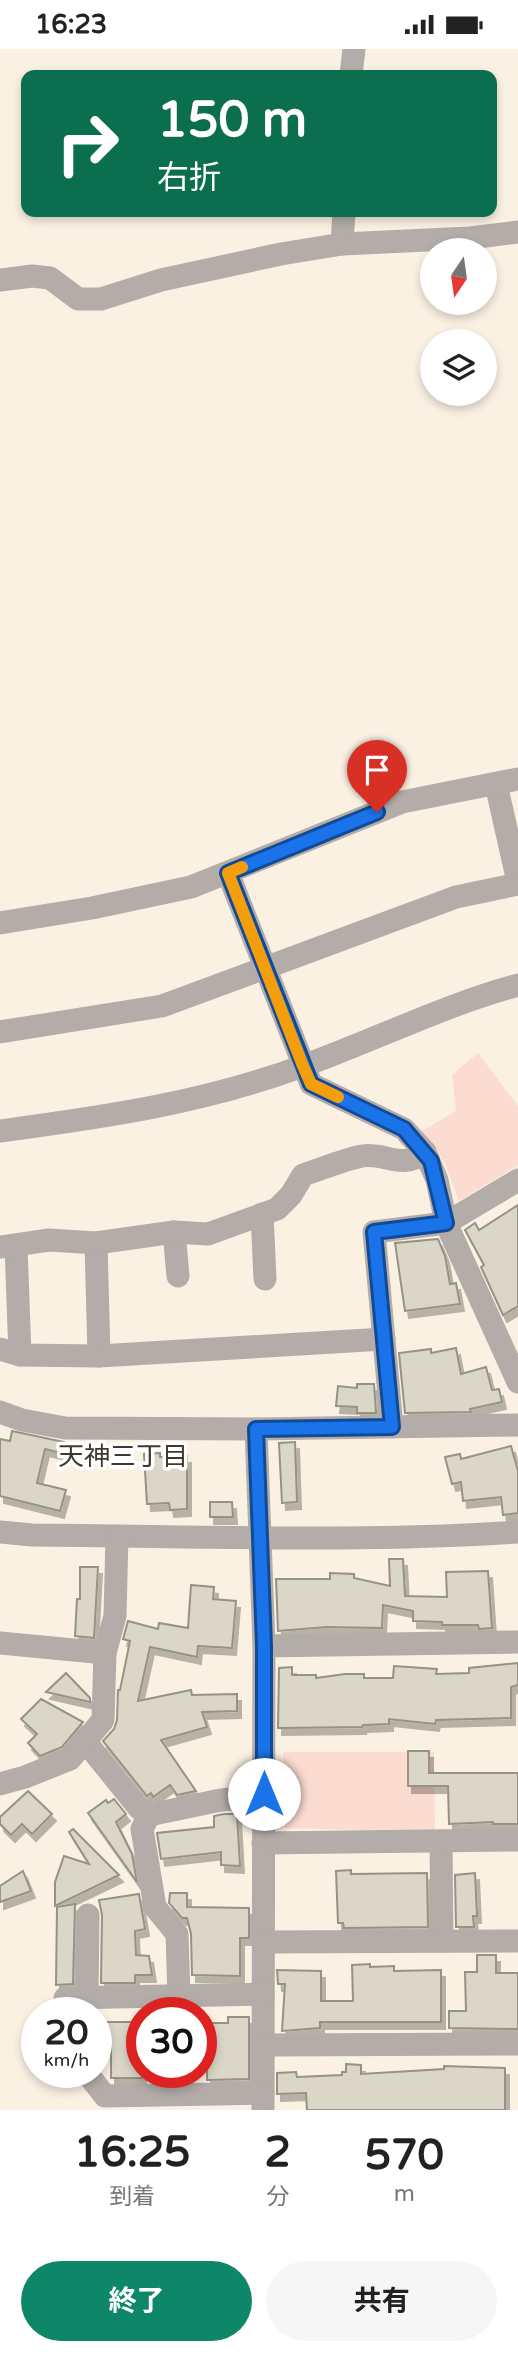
<!DOCTYPE html>
<html lang="ja">
<head>
<meta charset="utf-8">
<style>
	:root { --surface:#fff; --page:#f6f6f6; --text:#222; --muted:#767676; --accent:#0e8768 }
	body { margin:0; font-family:"Varela Round","Noto Sans JP",sans-serif; background:var(--page); color:var(--text); height:100vh; display:flex; flex-direction:column; font-size:26px; white-space:nowrap }
	* { box-sizing:border-box; margin:0 }
	p { font-size:23px; color:var(--muted) }
	.icon { flex:none; width:38px; height:38px; fill:none; stroke:currentColor; stroke-width:2; stroke-linecap:round; stroke-linejoin:round }
	.map { position:relative; height:2061px; overflow:hidden }
	.sheet { display:flex; flex-direction:column; background:var(--surface); flex:1 }
	.sheet>* { flex:none }
	.guide { position:absolute; left:21px; top:21px; width:476px; height:147px; border-radius:14px; box-shadow:0 4px 10px #0003; background:#0b6e4f; color:#fff; overflow:hidden }
	.needle { width:46px; rotate:193deg }
	.buttons { position:absolute; left:420px; top:189px; display:grid; gap:14px }
	.buttons a { display:grid; place-items:center; width:77px; height:77px; border-radius:50%; background:var(--surface); box-shadow:0 4px 10px #0003; font-size:35px }
	.speed { position:absolute; left:21px; top:1948px; display:flex; gap:14px; font-size:35px; font-weight:700; text-align:center }
	.speed>* { display:grid; place-content:center; width:91px; height:91px; border-radius:50%; background:var(--surface); box-shadow:0 4px 10px #0003; line-height:1 }
	.speed small { font-size:18px; font-weight:400 }
	.speed .limit { border:10px solid #d22; background:#fff; color:#111 }
	.pin { position:absolute; display:grid; place-items:center; width:60px; height:60px; color:#fff; margin:-72px -30px; border-radius:50% 50% 50% 0; rotate:-45deg; box-shadow:0 0 7px #0007 }
	.pin .icon { rotate:45deg }
	.me { position:absolute; width:77px; margin:-38px; rotate:0deg; stroke-linejoin:round; filter:drop-shadow(0 0 5px #0008) }
	.turn { display:flex; align-items:center; gap:24px; height:147px; padding:0 21px; font-size:32px }
	.turn .icon { width:91px; height:91px; stroke-width:2.5 }
	.turn b { display:block; font-size:49px; line-height:60px }
	.eta { display:flex; justify-content:space-evenly; align-items:center; height:119px; text-align:center }
	.eta b { font-size:42px; font-weight:700; line-height:49px }
	.button { display:flex; gap:14px; margin-top:auto; padding:14px 21px }
	.button a { flex:1; height:80px; border-radius:42px; background:var(--accent); color:#fff; font-size:28px; font-weight:700; line-height:80px; text-align:center }
	.button a+a { background:var(--page); color:var(--text) }
	.status { display:flex; justify-content:space-between; align-items:center; height:49px; padding:0 35px; background:var(--surface); direction:ltr }
	.status svg { height:19px; fill:currentColor }
	.map>svg:first-child { display:block }
	.green { fill:#fcdbd1 }
	.building { fill:#dbd7c8; stroke:#969284; stroke-width:2; filter:url(#shadow) }
	.lines { fill:none; stroke-linecap:round; stroke-linejoin:round }
	.minor { stroke:#b3aca8; stroke-width:23 }
	.route-casing { stroke:#114b97; stroke-width:18 }
	.route { stroke:#1a73e8; stroke-width:12 }
	.slow { stroke:#f59e0b; stroke-width:12 }
	.labels { text-anchor:middle; stroke-width:7; stroke-linejoin:round; paint-order:stroke }
	.neighbourhood-label { font-size:26px; fill:#40382d; stroke:#fff }
</style>
</head>
<body>
<div class="status"><b>16:23</b><svg viewBox="0 0 49 12"><path d="M0 12V9h3v3zM5 12V6h3v6zM10 12V3h3v9zM15 12V0h3v12zM26 1h20v11H26zM47 4h2v5h-2z"/></svg></div>
<div class="map">
<svg width="518" height="2061" viewBox="0 0 518 2061">
	<defs>
		<filter id="shadow"><feDropShadow dx="4" dy="7" stdDeviation="0" flood-color="#0004"/></filter>
	</defs>
	<rect width="100%" height="100%" fill="#fbf1e3"/>
	<g class="green">
		<path d="M478 1004 518 1057V1116L459 1152 445 1114 422 1082 456 1062 452 1026Z"/>
		<path d="M283 1703H434L435 1783 285 1779Z"/>
	</g>
	<g class="building">
		<path d="M518 1156V1257L503 1266 481 1218 484 1216 465 1181 475 1174 479 1181Z"/>
		<path d="M438 1190 445 1207 450 1235 456 1234 460 1255 405 1262 395 1194Z"/>
		<path d="M456 1299 461 1325 486 1318 492 1341 499 1340 502 1353 470 1360 471 1363 405 1364 399 1304 431 1300V1304Z"/>
		<path d="M357 1335H374L376 1364H357V1358L336 1357 338 1337 357 1339Z"/>
		<path d="M12 1382 64 1393 61 1404 45 1400 37 1434 66 1441 60 1462 0 1447V1390L10 1392Z"/>
		<path d="M295 1393 297 1453 282 1454 279 1394Z"/>
		<path d="M511 1397 518 1422V1464L503 1466 501 1448 463 1452 461 1433 452 1435 445 1408 460 1405 461 1410Z"/>
		<path d="M160 1404V1408L187 1407V1460L170 1461 169 1454 147 1455 144 1405Z"/>
		<path d="M210 1453H232L233 1468H210Z"/>
		<path d="M389 1510H403L405 1547 447 1548 446 1523 488 1522 492 1579 479 1580 478 1576H442V1573L413 1572V1562L383 1556 382 1579 327 1578 278 1582 276 1530H330V1524L354 1525V1529L390 1537Z"/>
		<path d="M80 1518H98L94 1589 75 1587 77 1550H80Z"/>
		<path d="M191 1536 214 1538 213 1550 236 1552 232 1599 198 1597 197 1608 150 1598 138 1652 191 1641 192 1646 237 1645V1662L202 1663 207 1678 161 1691 196 1742 177 1746 170 1736 153 1748 151 1744 147 1747 103 1692 114 1680 117 1671 118 1641H120L130 1592 123 1590 128 1572 158 1580 159 1574 188 1579Z"/>
		<path d="M518 1614V1636L511 1638V1669L436 1671 435 1675 389 1670V1675L363 1676 362 1678 278 1679 279 1619 292 1618V1626H316V1629L345 1625H364V1629H393L394 1617 437 1620 436 1625 469 1624V1619Z"/>
		<path d="M66 1624 90 1649V1653L46 1643Z"/>
		<path d="M41 1650 83 1673 62 1698 40 1707 28 1694 37 1685 21 1670Z"/>
		<path d="M408 1702H429V1724H518V1775H493V1773L449 1775 448 1737H408Z"/>
		<path d="M28 1742 52 1765 32 1785 22 1775 11 1786 0 1775V1768Z"/>
		<path d="M114 1750 126 1765 116 1773 132 1805 137 1833 88 1764 106 1751 108 1754Z"/>
		<path d="M224 1765H237L240 1817 221 1816V1803L161 1810 157 1784 214 1778V1767Z"/>
		<path d="M73 1780 119 1826 55 1857V1833L64 1807 89 1815 69 1783Z"/>
		<path d="M351 1821V1825L427 1824 428 1878 344 1879 343 1874H338L336 1822Z"/>
		<path d="M23 1822 31 1842 0 1853V1837Z"/>
		<path d="M475 1824 477 1867H473L474 1878H456L455 1826Z"/>
		<path d="M170 1844H187V1858L249 1859V1889H240V1927L192 1926 191 1885 187 1869H182L169 1854Z"/>
		<path d="M139 1845 145 1880 135 1882 136 1906 149 1907 152 1926H135V1934H101L102 1866 99 1851Z"/>
		<path d="M75 1855 73 1935 56 1936 57 1858Z"/>
		<path d="M477 1906H496V1924H518V1980L449 1979V1962H466L465 1923H477Z"/>
		<path d="M370 1915V1918L394 1917V1922L441 1921V1973H320V1979L282 1982 285 1935H278L277 1921 321 1922V1952H353L352 1916Z"/>
		<path d="M228 1968H249V2030L207 2031V1991H201V1974H228Z"/>
		<path d="M96 1973H142V2029H111V1994L96 1993Z"/>
		<path d="M346 2015 361 2016V2025L444 2020V2017L505 2019V2061H307L306 2044 277 2045V2024L296 2023 297 2028 342 2026V2023H346Z"/>
	</g>
	<g class="lines">
		<g class="minor">
			<path d="M351 26 354 0"/>
			<path d="M342 195 344 163"/>
			<path d="M0 231 32 227 50 229 78 250H101L161 231 281 205 342 195 470 189 518 183"/>
			<path d="M496 735 518 833"/>
			<path d="M228 824 311 1035 404 1080 425 1103 437 1131 446 1174 518 1333"/>
			<path d="M0 874 92 859 191 838 402 753 518 730"/>
			<path d="M0 983 162 957 456 848 518 835"/>
			<path d="M0 1082C104 1068 203 1054 303 1017 375 991 444 956 518 936"/>
			<path d="M262 1165 265 1230"/>
			<path d="M174 1183 178 1227"/>
			<path d="M96 1194 99 1307"/>
			<path d="M16 1197 20 1306"/>
			<path d="M0 1198 49 1191 96 1194 174 1183 208 1185 277 1160 291 1146 303 1126C322 1120 342 1111 362 1107 386 1103 401 1122 425 1103"/>
			<path d="M0 1300 20 1306 99 1307 384 1290"/>
			<path d="M0 1363 22 1371 65 1379 256 1380 518 1376"/>
			<path d="M392 1378 374 1183 446 1174 518 1131"/>
			<path d="M256 1380 264 1597 263 2061"/>
			<path d="M0 1483 32 1486C194 1487 357 1494 518 1483"/>
			<path d="M0 1594 105 1604"/>
			<path d="M264 1597 518 1593"/>
			<path d="M85 1692 139 1759 149 1766"/>
			<path d="M0 1735 25 1728 70 1710 103 1671 105 1604 115 1567 117 1487"/>
			<path d="M441 1792 442 1892"/>
			<path d="M263 1794 518 1791"/>
			<path d="M263 1893 518 1892"/>
			<path d="M179 1947 177 1885 155 1858 142 1780 149 1766 216 1752 264 1745"/>
			<path d="M87 1949 88 1866"/>
			<path d="M64 1964 65 1949 263 1945"/>
			<path d="M263 1996 518 1995"/>
			<path d="M86 2023 105 2047 263 2044"/>
		</g>
	</g>
	<g class="lines">
		<defs>
			<path id="route" d="M264 1745V1597L256 1380 392 1378 374 1183 446 1174 431 1112 404 1080 311 1035 228 824 377 763"/>
		</defs>
		<use href="#route" class="route-casing"/>
		<use href="#route" class="route"/>
		<path class="slow" d="M242 818 228 824 303 1017 311 1035 338 1048"/>
	</g>
	<g class="labels">
		<g class="neighbourhood-label">
			<text x="123" y="1416">天神三丁目</text>
		</g>
	</g>
</svg>
<div class="buttons">
<a><svg class="needle" viewBox="-14 -14 28 28"><path d="M0-13l5 13h-10z" fill="#e53935"/><path d="M0 13l5-13h-10z" fill="#767676"/></svg></a>
<a><svg class="icon" aria-label="layers" viewBox="0 0 24 24"><path d="M12 4l9 5-9 5-9-5zM3 14l9 5 9-5"/></svg></a>
</div>
<div class="speed"><div>20<small>km/h</small></div><div class="limit">30</div></div>
<div class="pin" style="left:377px;top:763px;background:#d93025"><svg class="icon" aria-label="arrive" viewBox="0 0 24 24"><path d="M6 21V4h12l-3 4 3 4H6"/></svg></div>
<svg class="me" style="left:264px;top:1745px" viewBox="-20 -20 40 40"><circle r="19" fill="#fff"/><path d="M0-13L10 11 0 6-10 11z" fill="#1a73e8"/></svg>
<div class="guide">
<div class="turn"><svg class="icon" aria-label="right" viewBox="0 0 24 24"><path d="M7 20v-9h11M14 6l5 5-5 5"/></svg><div><b>150 m</b>右折</div></div>
</div>
</div>
<section class="sheet">
<div class="eta">
<div><b>16:25</b><p>到着</p></div>
<div><b>2</b><p>分</p></div>
<div><b>570</b><p>m</p></div>
</div>
<div class="button"><a>終了</a><a>共有</a></div>
</section>
</body>
</html>
